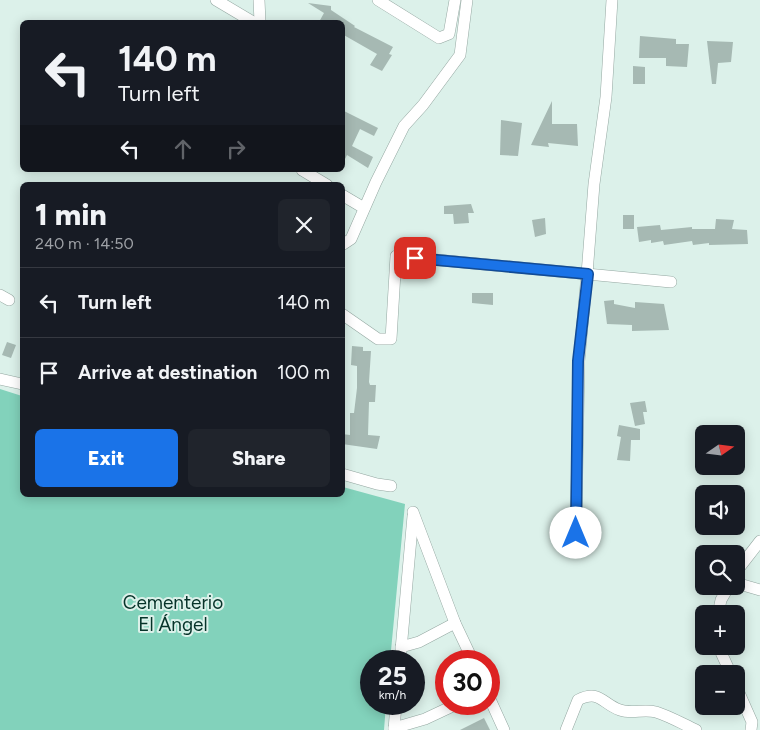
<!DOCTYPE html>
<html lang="en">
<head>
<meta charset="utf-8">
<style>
	:root { --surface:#171b24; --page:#20242c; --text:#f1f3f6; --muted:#9ea1a6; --line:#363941; --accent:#1a73e8 }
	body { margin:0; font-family:Figtree,sans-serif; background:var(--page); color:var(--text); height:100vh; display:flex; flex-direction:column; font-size:19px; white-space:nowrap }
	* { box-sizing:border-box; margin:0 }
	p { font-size:16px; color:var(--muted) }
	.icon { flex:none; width:28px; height:28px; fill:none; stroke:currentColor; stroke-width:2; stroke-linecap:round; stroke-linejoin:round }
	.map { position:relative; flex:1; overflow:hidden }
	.sheet { position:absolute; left:20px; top:182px; width:325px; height:315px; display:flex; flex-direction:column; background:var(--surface); border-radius:8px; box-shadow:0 2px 12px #0003 }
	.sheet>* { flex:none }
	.hud { position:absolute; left:20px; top:20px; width:325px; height:152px; border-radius:8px; box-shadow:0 2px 12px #0003; background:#171b24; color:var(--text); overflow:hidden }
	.needle { width:32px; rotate:76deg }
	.controls { position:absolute; left:695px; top:425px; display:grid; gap:10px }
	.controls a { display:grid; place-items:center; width:50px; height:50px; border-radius:8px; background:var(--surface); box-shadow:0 2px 12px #0003; font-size:25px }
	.speed { position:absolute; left:360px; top:650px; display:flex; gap:10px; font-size:25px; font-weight:700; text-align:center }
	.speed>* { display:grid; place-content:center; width:65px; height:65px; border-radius:50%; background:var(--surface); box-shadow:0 2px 12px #0003; line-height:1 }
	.speed small { font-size:12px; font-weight:400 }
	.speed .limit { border:8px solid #d22; background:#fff; color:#111 }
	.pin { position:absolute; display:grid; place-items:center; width:42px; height:42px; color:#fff; margin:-21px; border-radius:10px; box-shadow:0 2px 8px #0006 }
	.me { position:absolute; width:55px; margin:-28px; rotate:0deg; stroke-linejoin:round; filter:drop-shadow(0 0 4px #0008) }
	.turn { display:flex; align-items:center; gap:18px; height:105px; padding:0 15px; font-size:22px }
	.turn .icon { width:65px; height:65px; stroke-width:2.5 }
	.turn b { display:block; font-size:35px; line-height:42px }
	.lanes { display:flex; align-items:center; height:48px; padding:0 15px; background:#0003; justify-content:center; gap:25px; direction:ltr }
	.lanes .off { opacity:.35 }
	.round { display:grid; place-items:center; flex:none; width:52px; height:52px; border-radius:8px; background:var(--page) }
	.headline { display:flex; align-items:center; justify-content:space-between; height:85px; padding:0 15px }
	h1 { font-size:30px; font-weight:800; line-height:38px }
	.cta { display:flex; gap:10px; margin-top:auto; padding:10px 15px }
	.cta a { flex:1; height:58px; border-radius:8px; background:var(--accent); color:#fff; font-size:20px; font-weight:800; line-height:58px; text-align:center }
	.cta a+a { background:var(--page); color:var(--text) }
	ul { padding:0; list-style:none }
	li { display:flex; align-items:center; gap:15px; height:70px; padding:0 15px; border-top:1px solid var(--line) }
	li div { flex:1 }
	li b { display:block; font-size:19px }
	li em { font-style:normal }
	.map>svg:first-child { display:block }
	.green { fill:#82d2bb }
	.building { fill:#a6b9b3 }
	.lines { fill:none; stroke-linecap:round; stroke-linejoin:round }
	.minor-casing { stroke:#94a7a1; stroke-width:12 }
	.minor { stroke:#fff; stroke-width:11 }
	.route-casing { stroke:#114b97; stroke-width:12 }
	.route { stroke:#1a73e8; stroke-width:9 }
	.labels { text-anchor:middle; stroke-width:4; stroke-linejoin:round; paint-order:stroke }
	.park-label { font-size:19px; fill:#063329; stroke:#dcf1ea }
</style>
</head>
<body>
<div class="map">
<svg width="760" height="730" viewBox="0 0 760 730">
	<rect width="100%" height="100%" fill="#dcf1ea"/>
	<path class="green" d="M0 389 22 396V495H342L343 487 405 504 390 661H371V704H386L384 730H0Z"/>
	<g class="building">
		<path d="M308 3 331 6V10L355 26 354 27 393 47 389 54 392 55 382 71 370 65 377 54 342 34V22H319L324 13Z"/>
		<path d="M640 36 676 39V44H689L687 67 666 66V58H639Z"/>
		<path d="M707 41 733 42 731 62 718 63 716 84H712Z"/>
		<path d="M633 66 645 67V84H633Z"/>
		<path d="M552 101V124H577L578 146 548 143 549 147 531 145Z"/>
		<path d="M342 110 378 128 374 136 360 129 352 146 373 157 368 168 347 155 342 165Z"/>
		<path d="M501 120 522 123 518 156 500 155Z"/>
		<path d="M471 204 474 213H468L469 223 454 224 453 214H444V206Z"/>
		<rect x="623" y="215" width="11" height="14"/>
		<path d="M545 218 546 234 535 237 532 220Z"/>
		<path d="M716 219 734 220 732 229 747 230 748 244 709 245V243L693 245 692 241 664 245 663 241 651 243V240L639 242 637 227 660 225 661 230 692 227V229H715Z"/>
		<path d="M472 293H493V305L472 303Z"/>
		<path d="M614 300V304L635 308V302L664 304 669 330 632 331V325L607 324 604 301Z"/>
		<path d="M7 342 16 345 11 358 2 355Z"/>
		<path d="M352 346 363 347V351H371L369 382 370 385H376L375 402H369L368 435 380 436 377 449 342 444V434L350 435V413H354L357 388V366L351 365Z"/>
		<path d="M645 401 647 412H643L645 424 635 426 630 403Z"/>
		<path d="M619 425 640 429V440H631L630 461 617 460 621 437 617 436Z"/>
		<path d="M484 718 490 730H460Z"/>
	</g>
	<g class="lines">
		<defs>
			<g id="minor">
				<path d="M216 0 253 22"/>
				<path d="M259 0 260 22"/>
				<path d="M378 0 439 38 449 34 455 0"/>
				<path d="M302 170 327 185"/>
				<path d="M342 195 364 208"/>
				<path d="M342 245 351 239 376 182 404 126 423 105 460 55 467 0"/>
				<path d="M0 295 9 300"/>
				<path d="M342 314 378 339H391L396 256 671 282"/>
				<path d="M0 379 22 384"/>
				<path d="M342 474 377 484 391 486"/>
				<path d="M413 512 455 623 473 661"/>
				<path d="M576 533 579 361 587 274 594 184 606 97 612 0"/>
				<path d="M736 572 760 541"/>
				<path d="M736 583 760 590"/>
				<path d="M718 614 721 600 729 586"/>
				<path d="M718 646 731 674"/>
				<path d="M401 647 419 642 455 623"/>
				<path d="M400 661 413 516"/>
				<path d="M736 686 752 722 751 730"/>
				<path d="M489 697 504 730"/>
				<path d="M394 728 425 719 457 704"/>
				<path d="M394 730 396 704"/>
				<path d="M566 730 578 700C600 689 602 704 620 710 631 714 644 709 656 712 669 716 683 724 696 730"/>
			</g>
		</defs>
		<use href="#minor" class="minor-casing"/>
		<use href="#minor" class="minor"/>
	</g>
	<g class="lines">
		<defs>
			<path id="route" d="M415 258 588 274 578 361 576 533"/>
		</defs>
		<use href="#route" class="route-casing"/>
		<use href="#route" class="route"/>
	</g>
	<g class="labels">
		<g class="park-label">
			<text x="173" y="609">Cementerio<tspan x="173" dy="22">El Ángel</tspan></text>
		</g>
	</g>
</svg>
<div class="controls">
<a><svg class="needle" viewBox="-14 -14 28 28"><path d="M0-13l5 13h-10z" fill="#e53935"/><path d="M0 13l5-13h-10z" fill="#9ea1a6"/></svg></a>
<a><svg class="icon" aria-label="sound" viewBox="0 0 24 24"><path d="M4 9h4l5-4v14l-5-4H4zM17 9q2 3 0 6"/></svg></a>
<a><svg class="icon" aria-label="search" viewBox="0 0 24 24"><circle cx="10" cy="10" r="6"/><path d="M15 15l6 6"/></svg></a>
<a>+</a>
<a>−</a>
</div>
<div class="speed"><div>25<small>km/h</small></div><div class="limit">30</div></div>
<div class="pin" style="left:415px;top:258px;background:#d93025"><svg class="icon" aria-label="arrive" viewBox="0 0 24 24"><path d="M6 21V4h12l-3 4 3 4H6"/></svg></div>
<svg class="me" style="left:576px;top:533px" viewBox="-20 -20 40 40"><circle r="19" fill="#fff"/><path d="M0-13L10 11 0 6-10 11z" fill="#1a73e8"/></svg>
<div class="hud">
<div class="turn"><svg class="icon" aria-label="left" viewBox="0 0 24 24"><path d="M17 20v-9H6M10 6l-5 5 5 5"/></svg><div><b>140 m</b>Turn left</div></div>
<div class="lanes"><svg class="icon" aria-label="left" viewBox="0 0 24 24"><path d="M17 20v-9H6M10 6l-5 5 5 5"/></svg><svg class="icon off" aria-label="ahead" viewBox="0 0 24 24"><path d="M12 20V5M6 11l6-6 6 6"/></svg><svg class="icon off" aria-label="right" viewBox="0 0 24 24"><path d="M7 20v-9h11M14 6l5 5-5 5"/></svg></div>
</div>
<section class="sheet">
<div class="headline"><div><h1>1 min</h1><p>240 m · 14:50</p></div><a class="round"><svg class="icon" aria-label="close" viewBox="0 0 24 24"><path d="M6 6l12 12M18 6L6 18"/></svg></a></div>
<ul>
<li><svg class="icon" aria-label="left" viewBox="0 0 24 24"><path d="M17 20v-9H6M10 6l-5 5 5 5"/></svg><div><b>Turn left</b></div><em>140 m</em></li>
<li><svg class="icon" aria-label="arrive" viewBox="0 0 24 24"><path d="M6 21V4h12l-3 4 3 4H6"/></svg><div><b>Arrive at destination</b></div><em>100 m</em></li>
</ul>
<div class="cta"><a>Exit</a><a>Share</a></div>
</section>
</div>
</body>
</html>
